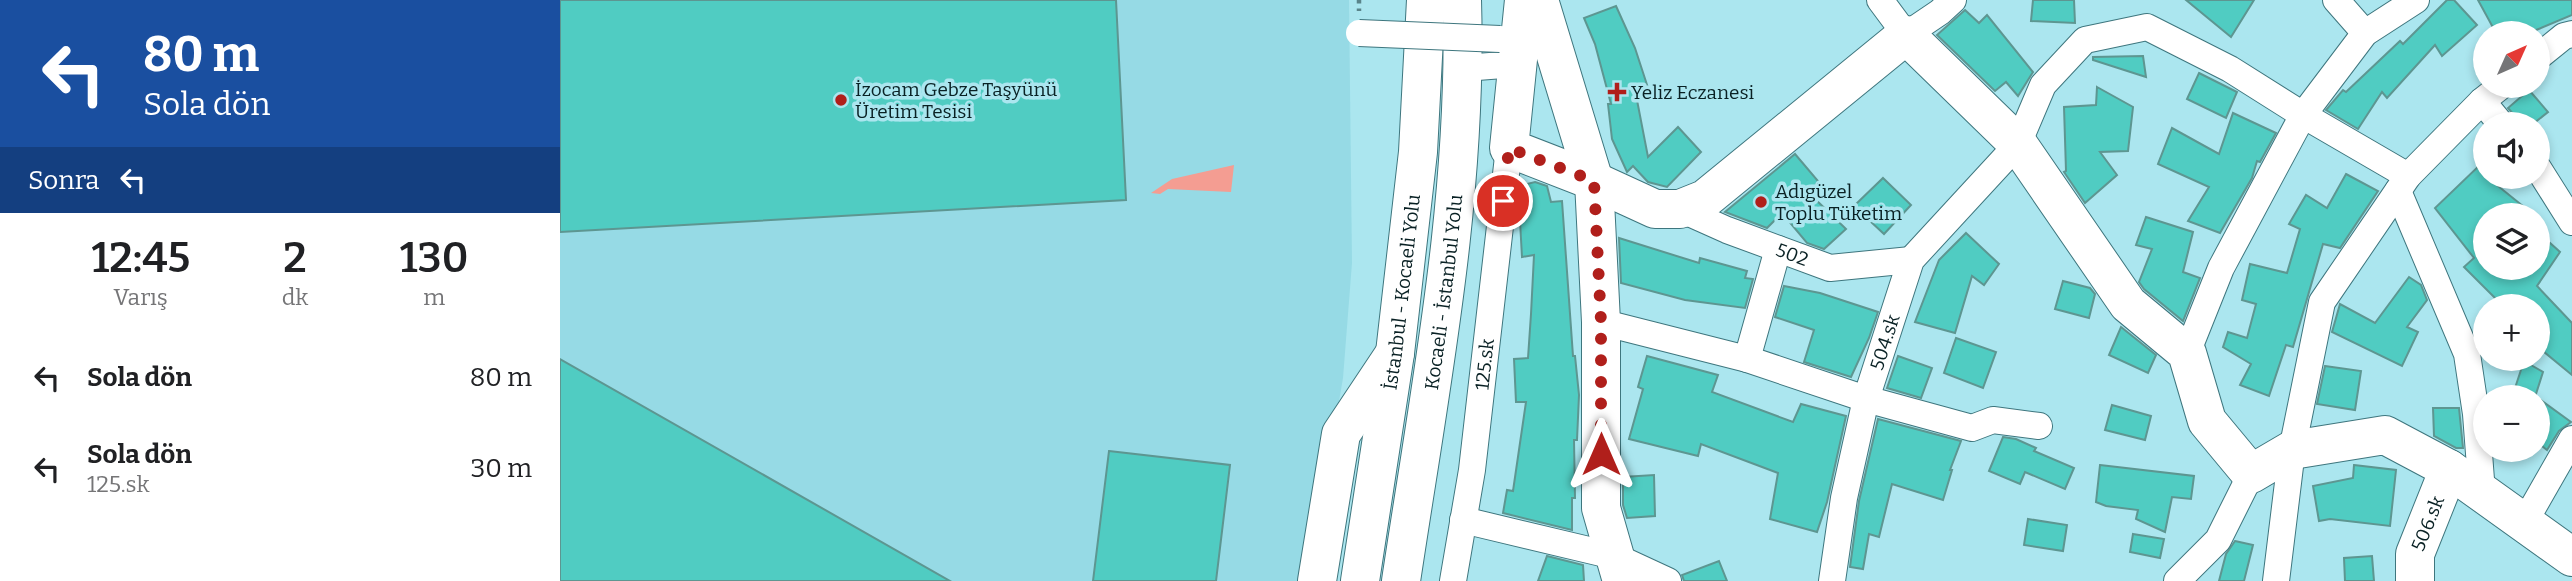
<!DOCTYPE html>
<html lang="tr">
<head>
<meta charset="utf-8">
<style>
	:root { --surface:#fff; --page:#f6f6f6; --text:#202124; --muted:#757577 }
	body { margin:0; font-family:Bitter,serif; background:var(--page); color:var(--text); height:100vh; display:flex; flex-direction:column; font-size:26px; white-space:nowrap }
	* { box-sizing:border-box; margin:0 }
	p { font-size:23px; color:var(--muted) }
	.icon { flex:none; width:38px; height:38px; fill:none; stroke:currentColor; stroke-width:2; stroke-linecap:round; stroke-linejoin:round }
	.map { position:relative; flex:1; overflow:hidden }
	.drawer { display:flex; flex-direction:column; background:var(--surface); width:560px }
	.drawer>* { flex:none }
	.top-card { background:#1a4fa0; color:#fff; overflow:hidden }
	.needle { width:46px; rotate:45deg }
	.tools { position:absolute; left:1913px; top:21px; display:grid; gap:14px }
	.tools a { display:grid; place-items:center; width:77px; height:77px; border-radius:50%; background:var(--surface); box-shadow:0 4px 10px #0003; font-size:35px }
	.pin { position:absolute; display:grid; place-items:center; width:60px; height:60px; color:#fff; margin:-30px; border:4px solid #fff; border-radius:50%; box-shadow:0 2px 7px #0007 }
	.me { position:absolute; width:77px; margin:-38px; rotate:0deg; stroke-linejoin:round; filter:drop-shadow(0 0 5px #0008) }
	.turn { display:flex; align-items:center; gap:24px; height:147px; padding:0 28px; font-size:32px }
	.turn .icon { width:91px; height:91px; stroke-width:2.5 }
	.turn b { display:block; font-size:49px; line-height:60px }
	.then { display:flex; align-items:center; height:66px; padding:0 28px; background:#0003; gap:14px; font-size:26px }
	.eta { display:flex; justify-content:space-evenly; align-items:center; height:119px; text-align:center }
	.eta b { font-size:42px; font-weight:600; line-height:49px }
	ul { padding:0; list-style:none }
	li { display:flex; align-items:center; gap:21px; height:91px; padding:0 28px }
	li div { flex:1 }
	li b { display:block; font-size:26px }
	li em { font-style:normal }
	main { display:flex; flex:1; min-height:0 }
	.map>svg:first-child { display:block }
	.built { fill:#96dae5 }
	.green { fill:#f49d92 }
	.building { fill:#50ccc2; stroke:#5d9691; stroke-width:2 }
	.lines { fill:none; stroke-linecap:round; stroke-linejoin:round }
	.street-casing { stroke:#3e767e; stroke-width:28 }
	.secondary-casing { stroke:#3e767e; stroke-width:40 }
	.highway-casing { stroke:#3e767e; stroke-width:40 }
	.path { stroke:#5a848a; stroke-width:4.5; stroke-dasharray:3.5 5; stroke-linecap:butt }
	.street { stroke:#fff; stroke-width:26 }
	.secondary { stroke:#fff; stroke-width:38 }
	.highway { stroke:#fff; stroke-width:38 }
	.street-bridge-casing { stroke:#3e767e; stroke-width:28; stroke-linecap:butt }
	.street-bridge { stroke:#fff; stroke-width:26 }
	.route { stroke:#b01f1b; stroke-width:12; stroke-dasharray:0 21.6 }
	.poi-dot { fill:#b01f1b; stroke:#abe6ef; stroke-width:2.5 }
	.labels { text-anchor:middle; stroke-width:7; stroke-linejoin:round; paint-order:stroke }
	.poi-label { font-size:19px; fill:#092124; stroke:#abe6ef; text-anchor:start }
	.street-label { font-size:19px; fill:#092124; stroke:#abe6ef }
</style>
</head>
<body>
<main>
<section class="drawer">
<div class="top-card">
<div class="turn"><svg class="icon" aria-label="left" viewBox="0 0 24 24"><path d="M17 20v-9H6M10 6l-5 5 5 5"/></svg><div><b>80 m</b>Sola dön</div></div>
<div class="then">Sonra<svg class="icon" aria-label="left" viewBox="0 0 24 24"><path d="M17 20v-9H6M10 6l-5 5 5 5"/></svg></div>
</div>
<div class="eta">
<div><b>12:45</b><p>Varış</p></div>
<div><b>2</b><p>dk</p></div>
<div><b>130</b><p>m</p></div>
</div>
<ul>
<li><svg class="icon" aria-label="left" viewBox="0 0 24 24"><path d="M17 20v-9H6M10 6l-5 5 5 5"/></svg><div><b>Sola dön</b></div><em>80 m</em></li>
<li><svg class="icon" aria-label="left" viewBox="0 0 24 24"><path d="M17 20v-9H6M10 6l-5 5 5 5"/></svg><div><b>Sola dön</b><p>125.sk</p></div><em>30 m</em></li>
</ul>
</section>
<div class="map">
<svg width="2012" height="581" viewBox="0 0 2012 581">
	<rect width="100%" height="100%" fill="#abe6ef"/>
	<path class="built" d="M0 0H789L792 263 783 378 748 581H0Z"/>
	<path class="green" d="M674 165 671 192 608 189 600 194 591 193 612 179Z"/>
	<g class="building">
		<path d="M0 0H556L566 200 0 232Z"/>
		<path d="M1473 0H1514L1515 23 1471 21Z"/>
		<path d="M1626 0H1694L1671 37Z"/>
		<path d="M1887 0H1894L1917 25 1882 56 1875 45 1827 98 1822 92 1798 129 1766 110 1783 90 1786 92 1840 41 1843 44Z"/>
		<path d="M1918 0H2012V15L1969 33H1936Z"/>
		<path d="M1056 6 1075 48 1090 94 1076 95 1088 157 1118 127 1141 152 1107 187 1088 182 1073 166 1067 172 1052 139 1048 104H1051L1035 44 1024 18Z"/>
		<path d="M1405 10 1419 23 1427 15 1473 72 1458 96 1446 82 1435 91 1377 35Z"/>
		<path d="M1583 56 1586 77 1533 60V57Z"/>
		<path d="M1639 73 1677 92 1666 118 1627 99Z"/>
		<path d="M1537 87 1573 107 1568 151 1540 152 1557 175 1525 203 1504 172 1506 171 1504 107 1536 105Z"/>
		<path d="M1969 90 1988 112 1973 124H1956L1954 115 1948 108Z"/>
		<path d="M1673 113 1716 133 1700 162 1697 161 1692 178 1660 233 1628 221 1649 187 1598 164 1612 128 1659 154Z"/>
		<path d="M1235 154 1258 181 1250 194 1286 229 1264 249 1247 243 1222 213 1207 228 1165 212Z"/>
		<path d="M1925 160V177H1948L1938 186 1974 215H1925V268H1978V232L2000 252 1977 286 2012 323V375L1978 347V306H1943L1904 267 1914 258 1875 208Z"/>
		<path d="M1786 174 1818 191 1780 248 1763 244 1733 347 1726 345 1709 396 1680 385 1691 364 1663 347 1668 332 1687 338 1696 304 1682 300 1690 264 1727 273 1740 229 1729 224 1746 195 1767 208Z"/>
		<path d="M1323 178 1351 205 1324 234 1294 206Z"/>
		<path d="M975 182 987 186 991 202 1002 201 1013 356H1015L1019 395 1017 440H1014L1015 498H1012V530L943 513 947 490 953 491 966 402H956L954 359 968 358 971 314 974 255 962 257 959 203H967L963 185Z"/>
		<path d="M1586 217 1633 232 1623 272 1640 278 1623 321 1584 289 1579 282 1592 249 1576 245Z"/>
		<path d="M1406 233 1439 264 1424 285 1412 276 1395 333 1355 322 1379 260Z"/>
		<path d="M1059 238 1139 263 1140 258 1187 271 1185 278 1193 279 1185 308 1125 300 1061 283Z"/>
		<path d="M1849 277 1861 285 1867 300 1847 327 1858 332 1842 366 1772 332 1780 304 1815 323Z"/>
		<path d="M1503 281 1530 288 1535 294 1529 318 1495 309Z"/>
		<path d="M1224 286 1260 293 1318 312 1309 338 1291 377 1244 362 1254 330 1215 317Z"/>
		<path d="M1561 327 1596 355 1588 373 1549 355Z"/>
		<path d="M1396 338 1436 352 1423 388 1384 373Z"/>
		<path d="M1087 356 1158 375 1152 392 1233 422 1241 404 1286 416 1267 502 1257 532 1210 519 1218 473 1141 444 1138 456 1069 439 1083 389 1078 387Z"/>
		<path d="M1338 356 1372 368 1361 398 1327 388Z"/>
		<path d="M0 359 390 581H0Z"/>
		<path d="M1964 361 1983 372 1975 397 1954 391Z"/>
		<path d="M1765 366 1801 371 1795 410 1757 404Z"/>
		<path d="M1978 398 2011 422 1999 431 1987 450 1978 443Z"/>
		<path d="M1552 405 1591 416 1585 440 1545 430Z"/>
		<path d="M1873 408H1899L1903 448H1896L1874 436Z"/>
		<path d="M1318 419 1401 441 1390 470H1392L1383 500 1332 484 1319 537 1309 534 1303 569 1290 567 1299 501Z"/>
		<path d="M1443 437 1456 439 1476 448 1474 451 1514 468 1505 489 1465 472 1460 484 1429 471Z"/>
		<path d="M549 451 670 465 656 581H533Z"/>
		<path d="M1540 465 1634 476 1631 499 1612 497 1605 532 1576 519 1578 510 1546 506 1536 502Z"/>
		<path d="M1794 465 1836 470 1830 526 1770 519 1759 521 1753 486 1793 478Z"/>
		<path d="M1094 475 1095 516 1067 518 1063 505V477Z"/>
		<path d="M1468 519 1507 525 1503 551 1464 545Z"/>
		<path d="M1573 534 1604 539 1600 558 1570 552Z"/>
		<path d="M1675 541 1693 545 1684 581H1659L1666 554Z"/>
		<path d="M987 556 1023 565 1024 581H978Z"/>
		<path d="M1812 556 1814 581H1785L1784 558Z"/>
		<path d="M1159 561 1167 581H1124L1122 575Z"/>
	</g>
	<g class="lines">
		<defs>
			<g id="street">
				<path d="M1320 0 1346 35 1380 12 1393 0"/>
				<path d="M1776 0 1805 33"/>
				<path d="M1978 57 2004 36 2012 34"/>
				<path d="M904 68 956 64"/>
				<path d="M1922 101 1941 124"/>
				<path d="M1978 168 2012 222"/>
				<path d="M1838 191 1907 354 1916 414 1922 493"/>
				<path id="s1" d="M1120 209 1167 230 1270 268 1351 260"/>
				<path d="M1041 322 1187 359 1306 399 1412 428 1433 420 1479 426"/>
				<path d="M1627 353 1661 268 1743 115 1805 33 1856 0"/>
				<path d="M1187 359 1218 249"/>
				<path d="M903 520 1054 556 1108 581"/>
				<path d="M1964 523 2012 439"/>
				<path id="s2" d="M893 581 912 470 949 148"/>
				<path id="s3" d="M1272 581 1284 498 1306 399 1351 260 1458 144 1483 85 1525 40 1587 27 1670 69 1743 115 1848 176"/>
				<path d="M1617 581 1658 540 1691 474"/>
				<path d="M1716 581 1732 450 1762 302 1848 176 1922 101 1941 86"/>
			</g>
			<g id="secondary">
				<path d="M964 0 949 148 1034 181 1095 209H1120L1145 199 1346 35 1458 144 1568 304 1627 353 1647 421 1691 474 1732 450 1825 435 1889 469 2012 557"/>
				<path d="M979 0 1034 181 1041 322V508L1062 581"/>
				<path d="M757 581 781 434 835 353"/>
				<path id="s4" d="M1855 581V554L1889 469"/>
			</g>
			<g id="highway">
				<path id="s5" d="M800 581 835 353 858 152 866 0"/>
				<path id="s6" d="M841 581C870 388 908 196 902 0"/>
			</g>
		</defs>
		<use href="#street" class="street-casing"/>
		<use href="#secondary" class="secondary-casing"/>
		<use href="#highway" class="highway-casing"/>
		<path class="path" d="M799 0V11"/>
		<use href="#street" class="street"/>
		<use href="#secondary" class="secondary"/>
		<use href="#highway" class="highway"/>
		<defs>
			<path id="street-bridge" d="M799 33 940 39"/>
		</defs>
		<use href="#street-bridge" class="street-bridge-casing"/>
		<use href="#street-bridge" class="street-bridge"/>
	</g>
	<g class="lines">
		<path class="route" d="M943 201 949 148 1034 181 1041 322V454"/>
	</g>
	<g class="poi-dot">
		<path d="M1053.5 81.5h7v7h7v7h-7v7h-7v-7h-7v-7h7z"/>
		<circle cx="281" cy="100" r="7"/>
		<circle cx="1201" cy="202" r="7"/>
	</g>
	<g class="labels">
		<g class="poi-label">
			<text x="295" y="96">İzocam Gebze Taşyünü<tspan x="295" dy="22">Üretim Tesisi</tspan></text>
			<text x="1071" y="99">Yeliz Eczanesi</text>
			<text x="1215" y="198">Adıgüzel<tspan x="1215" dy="22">Toplu Tüketim</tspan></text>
		</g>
		<g class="street-label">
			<text dy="7" stroke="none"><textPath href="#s1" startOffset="121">502</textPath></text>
			<text dy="7" stroke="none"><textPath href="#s5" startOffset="292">İstanbul - Kocaeli Yolu</textPath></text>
			<text dy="7" stroke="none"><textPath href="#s6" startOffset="292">Kocaeli - İstanbul Yolu</textPath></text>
			<text dy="7" stroke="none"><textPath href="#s3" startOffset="245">504.sk</textPath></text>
			<text dy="7" stroke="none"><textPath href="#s2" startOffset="219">125.sk</textPath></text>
			<text dy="7" stroke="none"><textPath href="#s4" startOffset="60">506.sk</textPath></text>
		</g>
	</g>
</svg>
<div class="tools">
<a><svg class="needle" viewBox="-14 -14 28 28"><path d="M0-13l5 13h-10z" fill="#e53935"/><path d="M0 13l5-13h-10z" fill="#757577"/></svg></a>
<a><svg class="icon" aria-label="sound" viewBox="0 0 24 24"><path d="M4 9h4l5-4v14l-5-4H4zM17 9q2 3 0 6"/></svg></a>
<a><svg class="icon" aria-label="layers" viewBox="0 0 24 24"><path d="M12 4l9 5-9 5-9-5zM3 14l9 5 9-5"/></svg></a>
<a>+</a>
<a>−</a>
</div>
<div class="pin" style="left:943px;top:201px;background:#d93025"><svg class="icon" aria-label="arrive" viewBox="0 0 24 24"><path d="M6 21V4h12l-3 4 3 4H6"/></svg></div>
<svg class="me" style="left:1041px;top:454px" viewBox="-20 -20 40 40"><path d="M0-17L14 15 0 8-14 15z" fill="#b01f1b" stroke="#fff" stroke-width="4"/></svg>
</div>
</main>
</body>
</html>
